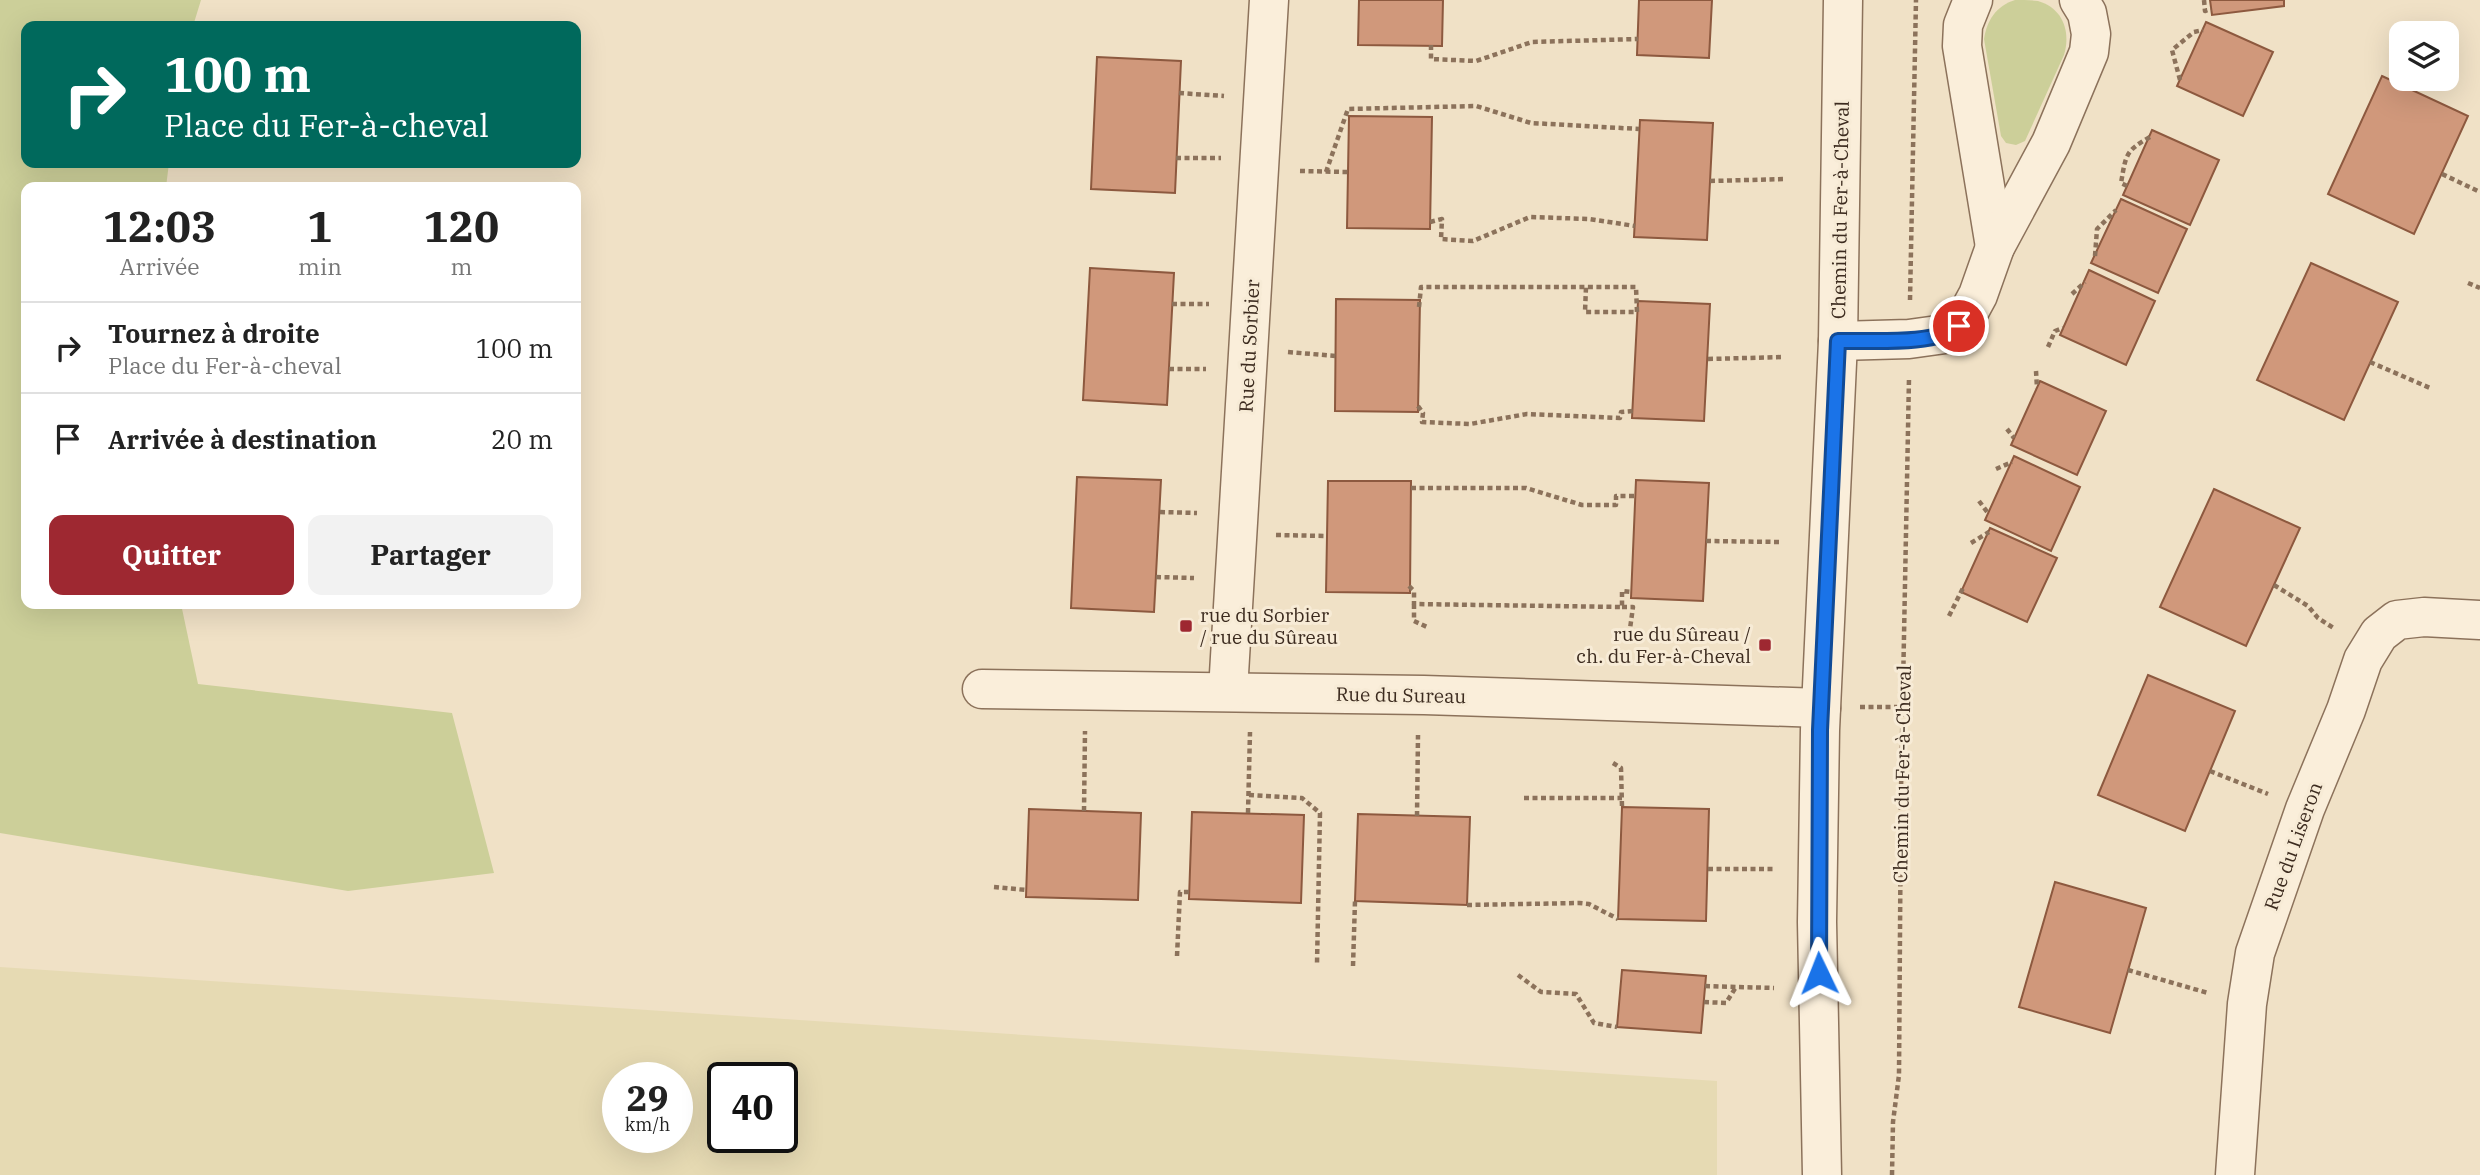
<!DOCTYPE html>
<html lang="fr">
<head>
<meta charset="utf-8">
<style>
	:root { --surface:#fff; --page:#f2f2f2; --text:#222; --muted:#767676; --line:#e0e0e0; --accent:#9e2831 }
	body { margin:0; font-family:"IBM Plex Serif",serif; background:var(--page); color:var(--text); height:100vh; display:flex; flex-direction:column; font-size:26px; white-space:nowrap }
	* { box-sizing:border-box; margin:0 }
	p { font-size:23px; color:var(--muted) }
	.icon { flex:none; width:38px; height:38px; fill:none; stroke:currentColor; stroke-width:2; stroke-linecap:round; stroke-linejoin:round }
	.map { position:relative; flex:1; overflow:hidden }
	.sheet { position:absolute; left:21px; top:182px; width:560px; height:427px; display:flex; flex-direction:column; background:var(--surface); border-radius:14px; box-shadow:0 7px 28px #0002 }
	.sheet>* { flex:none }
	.hud { position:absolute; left:21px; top:21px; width:560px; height:147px; border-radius:14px; box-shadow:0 7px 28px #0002; background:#00695c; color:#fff; overflow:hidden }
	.tools { position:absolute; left:2389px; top:21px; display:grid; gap:14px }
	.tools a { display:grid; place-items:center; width:70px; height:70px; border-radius:14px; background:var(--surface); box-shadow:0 7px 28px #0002; font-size:35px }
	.speed { position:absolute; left:602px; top:1062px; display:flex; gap:14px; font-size:35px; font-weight:700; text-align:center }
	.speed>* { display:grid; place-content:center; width:91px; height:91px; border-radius:50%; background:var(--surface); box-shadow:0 7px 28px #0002; line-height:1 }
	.speed small { font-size:18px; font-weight:400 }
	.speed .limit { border:4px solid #111; border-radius:10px; background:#fff; color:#111 }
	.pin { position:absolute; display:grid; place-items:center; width:60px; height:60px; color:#fff; margin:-30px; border:4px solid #fff; border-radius:50%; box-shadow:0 2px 7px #0007 }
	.me { position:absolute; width:77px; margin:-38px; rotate:358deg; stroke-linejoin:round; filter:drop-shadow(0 0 5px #0008) }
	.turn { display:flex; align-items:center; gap:24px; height:147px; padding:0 28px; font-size:32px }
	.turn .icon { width:91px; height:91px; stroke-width:2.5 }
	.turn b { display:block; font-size:49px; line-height:60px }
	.eta { display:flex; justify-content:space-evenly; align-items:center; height:119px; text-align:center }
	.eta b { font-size:42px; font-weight:800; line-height:49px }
	.action { display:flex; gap:14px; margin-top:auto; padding:14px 28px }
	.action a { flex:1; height:80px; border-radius:14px; background:var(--accent); color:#fff; font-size:28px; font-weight:800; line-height:80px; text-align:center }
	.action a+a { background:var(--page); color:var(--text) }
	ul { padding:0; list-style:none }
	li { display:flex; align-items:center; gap:21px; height:91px; padding:0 28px; border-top:2px solid var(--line) }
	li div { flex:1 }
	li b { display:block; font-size:26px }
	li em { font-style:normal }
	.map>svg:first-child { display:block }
	.farmland { fill:#e6dab3; fill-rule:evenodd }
	.green { fill:#cccf99 }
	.building { fill:#d0987b; stroke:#8d593f; stroke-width:2 }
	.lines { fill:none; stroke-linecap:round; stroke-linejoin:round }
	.minor-casing { stroke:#8c725b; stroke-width:41 }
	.path { stroke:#8c725b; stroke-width:4.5; stroke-dasharray:5 3.5; stroke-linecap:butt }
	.minor { stroke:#faeeda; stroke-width:38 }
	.route-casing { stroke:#114b97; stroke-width:18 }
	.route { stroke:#1a73e8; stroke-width:12 }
	.poi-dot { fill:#9e2831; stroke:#f7ebd6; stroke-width:2.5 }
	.labels { text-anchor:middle; stroke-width:6; stroke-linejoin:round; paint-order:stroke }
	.street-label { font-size:19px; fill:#3c2b1f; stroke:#f7ebd6 }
	.poi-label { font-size:19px; fill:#3c2b1f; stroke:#f7ebd6; text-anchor:start }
</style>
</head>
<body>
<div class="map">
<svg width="2480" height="1175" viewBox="0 0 2480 1175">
	<rect width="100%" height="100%" fill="#f0e1c6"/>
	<path class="farmland" d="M0 967 1717 1081V1175H0ZM618 1078H677V1138H618ZM723 1078H782V1138H723Z"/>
	<g class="green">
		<path d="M0 0H201L193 26H26V163H169L166 187H26V604H181L198 684 452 713 494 873 348 891 0 833Z"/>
		<path d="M2015 0C2022 0 2031 0 2038 1 2063 8 2071 32 2064 55L2025 141 2016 145 2006 143 2001 136 1984 39C1987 20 1996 6 2015 0Z"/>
	</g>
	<g class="building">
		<path d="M1359 0H1443L1442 46 1358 45Z"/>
		<path d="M1639 0H1712L1709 58 1637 55Z"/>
		<path d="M2210 0H2284V6L2212 15Z"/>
		<path d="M2206 22 2273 52 2243 116 2177 86Z"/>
		<path d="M1097 57 1181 61 1175 193 1091 189Z"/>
		<path d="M2382 76 2468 116 2414 234 2328 194Z"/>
		<path d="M1349 116 1432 117 1430 229 1347 228Z"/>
		<path d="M1640 120 1713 123 1707 240 1634 237Z"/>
		<path d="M2152 130 2219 160 2190 225 2123 195Z"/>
		<path d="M2121 199 2187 229 2158 293 2091 263Z"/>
		<path d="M2311 263 2398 302 2344 420 2257 380Z"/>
		<path d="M1090 268 1174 273 1167 405 1083 400Z"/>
		<path d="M2089 270 2155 301 2126 365 2060 335Z"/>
		<path d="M1336 299 1420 300 1418 412 1335 411Z"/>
		<path d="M1638 301 1710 304 1704 421 1632 418Z"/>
		<path d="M2040 381 2106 411 2077 475 2011 445Z"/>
		<path d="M2014 456 2080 487 2051 551 1985 520Z"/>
		<path d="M1077 477 1161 480 1154 612 1071 608Z"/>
		<path d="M1636 480 1709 483 1703 601 1631 598Z"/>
		<path d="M1328 481H1411L1410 593 1326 592Z"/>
		<path d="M2214 489 2300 528 2246 646 2160 607Z"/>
		<path d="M1990 528 2057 558 2027 622 1961 592Z"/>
		<path d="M2148 675 2235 711 2185 831 2098 795Z"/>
		<path d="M1622 807 1709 809 1706 921 1618 919Z"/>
		<path d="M1029 809 1141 813 1138 900 1026 897Z"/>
		<path d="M1192 812 1304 815 1301 903 1189 899Z"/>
		<path d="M1358 814 1470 817 1467 905 1355 901Z"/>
		<path d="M2055 882 2146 908 2110 1033 2019 1007Z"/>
		<path d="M1622 970 1706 976 1701 1033 1617 1027Z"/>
	</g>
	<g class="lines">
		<defs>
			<g id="minor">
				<path d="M1973 0 1963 25 1962 46 1995 247"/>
				<path d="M1838 341 1909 339 1945 334 1952 332 1965 319 1978 295 1995 247 2051 143 2089 52 2091 34 2087 13 2079 0"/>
				<path d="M982 689 1424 695 1821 708"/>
				<path d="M1228 691 1269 0"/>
				<path d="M1822 1175 1817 922 1820 730 1838 341 1843 0"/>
				<path d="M2235 1175 2247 1004 2255 953 2305 809 2346 710 2363 660 2379 634 2397 620 2424 617 2480 620"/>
			</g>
		</defs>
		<use href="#minor" class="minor-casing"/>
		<g class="path">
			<path d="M2204 0 2205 11 2211 9"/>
			<path d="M1431 45V59L1476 61 1532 42 1638 39"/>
			<path d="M2180 80 2172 50 2194 32 2203 30"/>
			<path d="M1179 93 1224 96"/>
			<path d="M1176 158H1221"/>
			<path d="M1300 171 1348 172"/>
			<path d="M1326 172 1348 109 1476 106 1531 123 1639 129"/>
			<path d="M2442 174 2480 192"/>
			<path d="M1710 181 1786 179"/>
			<path d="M2127 186 2121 183C2126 155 2125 151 2150 137"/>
			<path d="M1430 222 1442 219 1441 239 1473 241 1530 217 1589 219 1635 226"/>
			<path d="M2095 256 2097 229 2116 210"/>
			<path d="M2468 283 2480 288"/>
			<path d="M2072 294 2085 282"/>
			<path d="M1910 300 1916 0"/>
			<path d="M1172 304H1209"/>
			<path d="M1419 307 1421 287H1636L1637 312H1585L1586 287"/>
			<path d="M2048 347 2055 331 2063 328"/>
			<path d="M1288 352 1336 356"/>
			<path d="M1708 359 1784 357"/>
			<path d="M2370 362 2430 388"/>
			<path d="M1169 369H1206"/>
			<path d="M2036 371 2037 388"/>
			<path d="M1418 406 1423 413 1422 422 1470 424 1527 414 1620 418 1621 412 1633 411"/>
			<path d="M2007 429 2014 438"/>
			<path d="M1996 469 2012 462"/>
			<path d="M1411 488H1526L1582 505H1616V496H1635"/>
			<path d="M1979 501 1988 513"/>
			<path d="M1160 512 1197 513"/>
			<path d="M1276 535 1327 536"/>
			<path d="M1706 541 1780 542"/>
			<path d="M1971 543 1989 532"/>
			<path d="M1156 577 1194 578"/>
			<path d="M2274 585 2308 606 2318 618 2335 629"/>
			<path d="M1409 586 1414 591V604L1622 607V591L1631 592"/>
			<path d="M1414 604V621L1427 627"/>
			<path d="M1622 607H1633L1629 636"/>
			<path d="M1949 616 1964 586"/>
			<path d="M1860 707H1903"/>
			<path d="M1613 763 1621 768 1622 807"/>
			<path d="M2210 771 2268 794"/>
			<path d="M1249 795 1302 798 1320 813 1317 964"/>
			<path d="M1524 798H1622"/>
			<path d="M1084 811 1085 731"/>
			<path d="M1248 813 1250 732"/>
			<path d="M1417 816 1418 735"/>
			<path d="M1708 869H1776"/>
			<path d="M994 887 1026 890"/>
			<path d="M1467 905 1579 903 1589 904 1618 919"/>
			<path d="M1177 956 1180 892H1189"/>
			<path d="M1353 966 1355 901"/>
			<path d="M2128 970 2208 993"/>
			<path d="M1518 975 1541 992 1576 994 1594 1023 1617 1027"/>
			<path d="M1705 986 1774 988"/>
			<path d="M1704 1002 1726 1003 1736 987"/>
			<path d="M1892 1175 1893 1122 1899 1075 1901 791 1909 378"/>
		</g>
		<use href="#minor" class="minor"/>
	</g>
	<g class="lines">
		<defs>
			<path id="route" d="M1819 973 1820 730 1838 341C1869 340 1936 346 1959 326"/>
		</defs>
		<use href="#route" class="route-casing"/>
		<use href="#route" class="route"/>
	</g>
	<g class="poi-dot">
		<rect x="1179" y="619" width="14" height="14" rx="3.5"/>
		<rect x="1758" y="638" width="14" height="14" rx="3.5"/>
	</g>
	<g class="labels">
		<g class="street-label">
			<text transform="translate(1840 210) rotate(-89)" y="7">Chemin du Fer-à-Cheval</text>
			<text transform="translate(1249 346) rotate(-87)" y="7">Rue du Sorbier</text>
			<text transform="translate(1401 695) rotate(1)" y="7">Rue du Sureau</text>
			<text transform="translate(1902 774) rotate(-89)" y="7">Chemin du Fer-à-Cheval</text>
			<text transform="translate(2293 846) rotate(-70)" y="7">Rue du Liseron</text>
		</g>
		<g class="poi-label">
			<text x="1200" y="622">rue du Sorbier<tspan x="1200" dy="22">/ rue du Sûreau</tspan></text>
			<text x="1751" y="641" text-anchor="end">rue du Sûreau /<tspan x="1751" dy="22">ch. du Fer-à-Cheval</tspan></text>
		</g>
	</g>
</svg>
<div class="tools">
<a><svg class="icon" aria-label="layers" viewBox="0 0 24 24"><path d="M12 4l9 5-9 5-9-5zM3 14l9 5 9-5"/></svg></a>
</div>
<div class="speed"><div>29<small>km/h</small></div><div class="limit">40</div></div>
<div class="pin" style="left:1959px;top:326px;background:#d93025"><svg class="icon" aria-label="arrive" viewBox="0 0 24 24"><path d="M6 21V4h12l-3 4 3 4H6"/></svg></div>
<svg class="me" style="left:1819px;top:973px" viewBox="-20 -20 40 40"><path d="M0-17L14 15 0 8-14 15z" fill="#1a73e8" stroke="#fff" stroke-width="4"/></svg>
<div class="hud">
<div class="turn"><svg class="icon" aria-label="right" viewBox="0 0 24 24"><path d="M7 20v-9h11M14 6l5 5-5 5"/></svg><div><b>100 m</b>Place du Fer-à-cheval</div></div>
</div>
<section class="sheet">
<div class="eta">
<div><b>12:03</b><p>Arrivée</p></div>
<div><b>1</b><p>min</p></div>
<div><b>120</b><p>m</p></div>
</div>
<ul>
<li><svg class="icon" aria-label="right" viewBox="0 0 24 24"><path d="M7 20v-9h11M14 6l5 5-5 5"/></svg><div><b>Tournez à droite</b><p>Place du Fer-à-cheval</p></div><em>100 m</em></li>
<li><svg class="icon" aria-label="arrive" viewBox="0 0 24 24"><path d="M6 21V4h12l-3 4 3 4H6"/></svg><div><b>Arrivée à destination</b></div><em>20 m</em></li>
</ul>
<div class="action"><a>Quitter</a><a>Partager</a></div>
</section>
</div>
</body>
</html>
